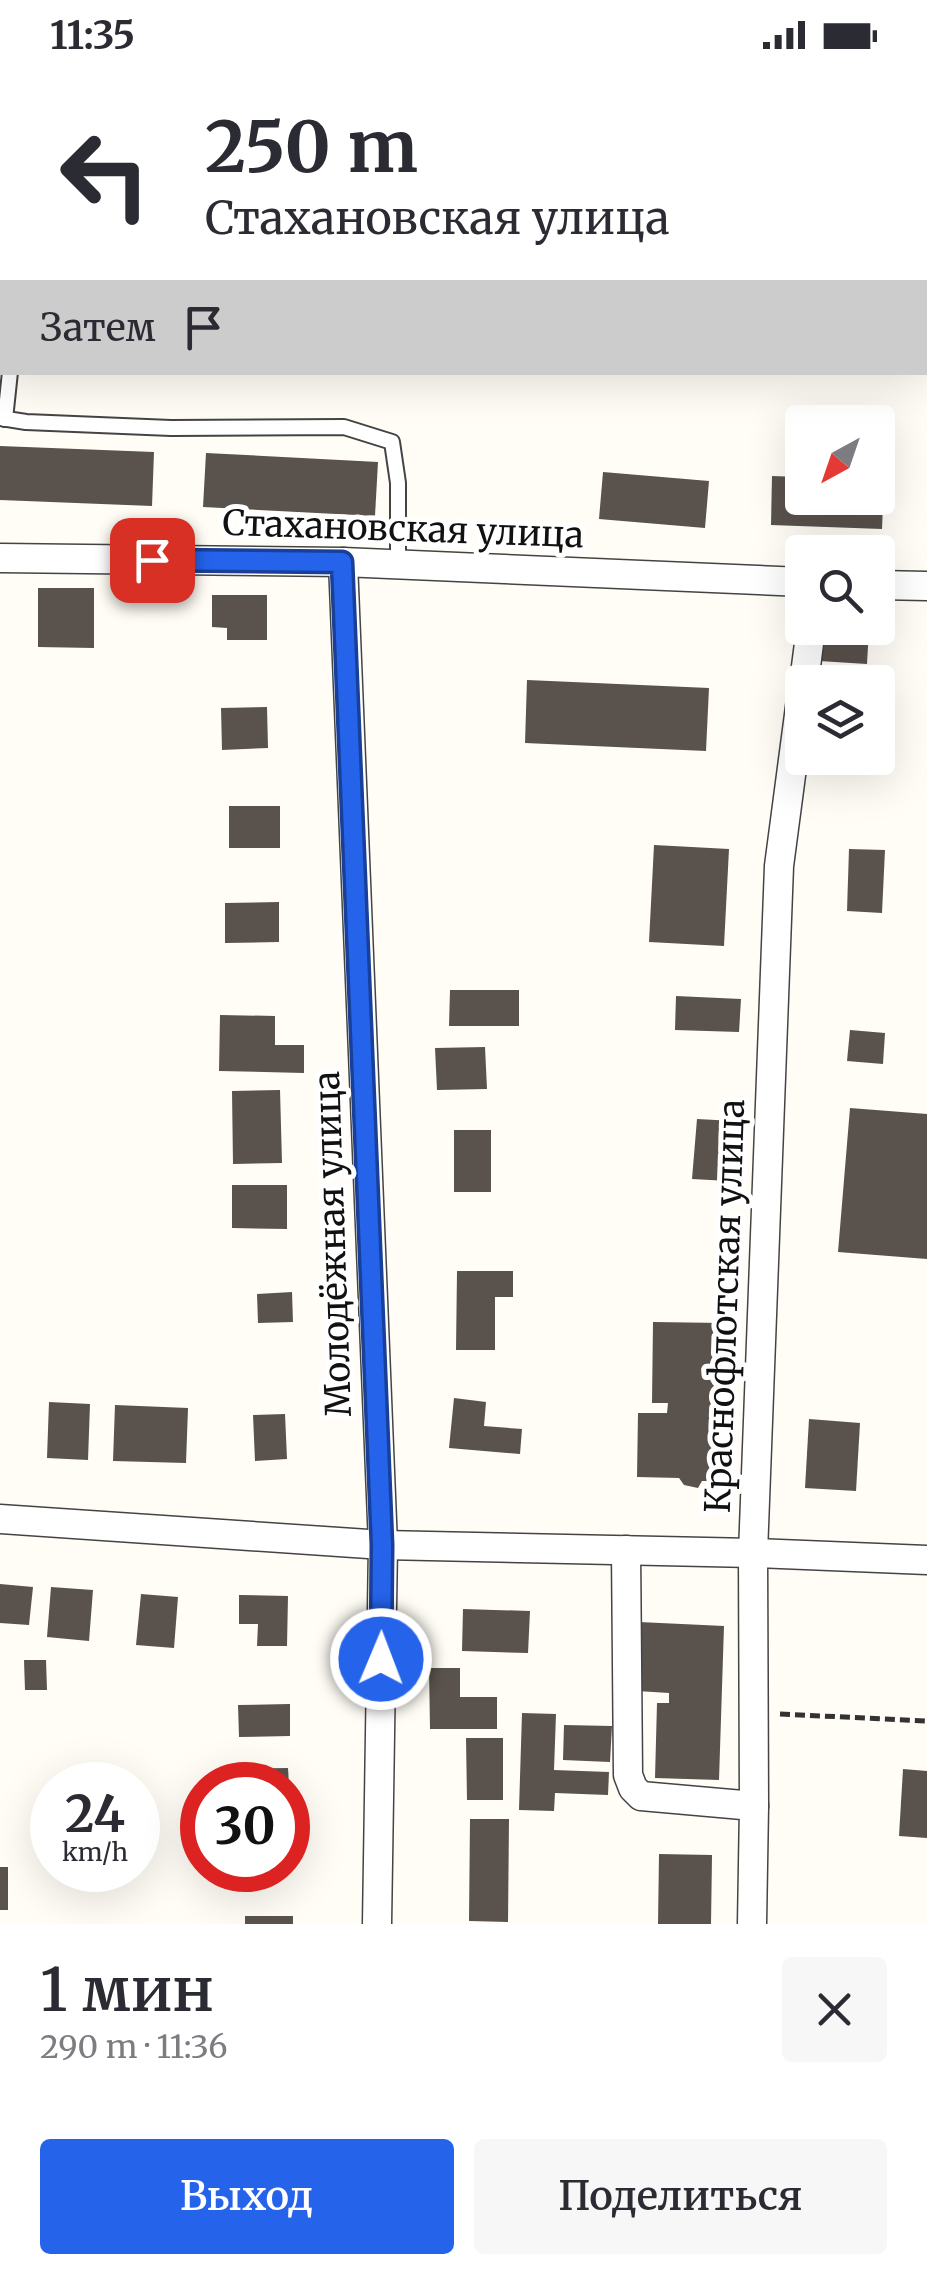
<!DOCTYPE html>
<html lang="ru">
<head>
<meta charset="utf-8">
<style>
	:root { --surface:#fff; --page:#f7f7f7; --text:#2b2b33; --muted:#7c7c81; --accent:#2563eb }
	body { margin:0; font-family:Merriweather,serif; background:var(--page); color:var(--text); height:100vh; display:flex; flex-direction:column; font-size:38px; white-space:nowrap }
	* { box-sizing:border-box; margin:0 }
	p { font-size:32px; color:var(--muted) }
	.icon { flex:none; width:55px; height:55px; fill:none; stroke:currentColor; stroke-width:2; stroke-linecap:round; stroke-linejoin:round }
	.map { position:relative; height:1854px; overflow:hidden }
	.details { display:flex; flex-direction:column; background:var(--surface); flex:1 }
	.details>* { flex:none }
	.banner { position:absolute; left:0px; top:0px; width:928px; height:305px; box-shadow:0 10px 40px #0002; background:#fff; color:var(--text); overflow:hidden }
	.needle { width:65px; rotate:220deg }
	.tools { position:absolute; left:785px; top:335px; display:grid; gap:20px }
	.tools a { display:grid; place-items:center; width:110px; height:110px; border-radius:10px; background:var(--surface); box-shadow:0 10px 40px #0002; font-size:50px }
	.speed { position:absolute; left:30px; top:1692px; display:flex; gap:20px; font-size:50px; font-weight:700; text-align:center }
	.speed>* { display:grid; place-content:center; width:130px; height:130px; border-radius:50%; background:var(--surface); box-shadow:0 10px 40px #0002; line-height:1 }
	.speed small { font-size:25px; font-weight:400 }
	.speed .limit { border:15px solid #d22; background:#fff; color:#111 }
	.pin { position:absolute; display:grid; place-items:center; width:85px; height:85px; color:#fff; margin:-42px; border-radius:20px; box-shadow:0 5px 15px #0006 }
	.me { position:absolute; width:110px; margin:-55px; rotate:1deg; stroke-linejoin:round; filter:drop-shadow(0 0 8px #0008) }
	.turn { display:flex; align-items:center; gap:35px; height:210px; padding:0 40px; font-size:45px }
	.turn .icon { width:130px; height:130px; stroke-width:2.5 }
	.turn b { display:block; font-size:70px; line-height:85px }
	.then { display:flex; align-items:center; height:95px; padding:0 40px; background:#0003; gap:20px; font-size:38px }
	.round { display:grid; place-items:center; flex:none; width:105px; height:105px; border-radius:10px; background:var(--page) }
	.summary { display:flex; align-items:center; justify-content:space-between; height:170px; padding:0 40px }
	h1 { font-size:60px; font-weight:600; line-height:75px }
	.cta { display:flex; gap:20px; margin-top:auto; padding:20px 40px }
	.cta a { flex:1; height:115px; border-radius:10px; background:var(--accent); color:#fff; font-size:40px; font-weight:600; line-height:115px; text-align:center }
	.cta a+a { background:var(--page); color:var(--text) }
	.status { display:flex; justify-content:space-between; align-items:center; height:70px; padding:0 50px; background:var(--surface); direction:ltr }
	.status svg { height:28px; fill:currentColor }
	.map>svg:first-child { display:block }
	.building { fill:#5a524d }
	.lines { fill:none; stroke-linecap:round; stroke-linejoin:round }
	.lane-casing { stroke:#444; stroke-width:18 }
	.street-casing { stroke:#444; stroke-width:31 }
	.path { stroke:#333; stroke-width:5; stroke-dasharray:10 5; stroke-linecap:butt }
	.lane { stroke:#fff; stroke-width:14 }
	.street { stroke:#fff; stroke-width:28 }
	.route-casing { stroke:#184099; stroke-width:25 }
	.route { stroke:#2563eb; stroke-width:18 }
	.labels { text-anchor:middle; stroke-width:10; stroke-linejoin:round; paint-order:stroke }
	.street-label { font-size:35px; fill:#111; stroke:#fff }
</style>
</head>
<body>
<div class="status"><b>11:35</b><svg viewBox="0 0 49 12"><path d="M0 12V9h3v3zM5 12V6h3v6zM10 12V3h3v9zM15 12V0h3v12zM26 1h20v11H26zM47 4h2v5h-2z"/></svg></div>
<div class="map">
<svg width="927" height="1854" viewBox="0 0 927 1854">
	<rect width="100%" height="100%" fill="#fffdf5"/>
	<g class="building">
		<path d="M0 376 154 382 152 436 0 430Z"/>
		<path d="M206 383 378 392 375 446 203 437Z"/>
		<path d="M603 402 709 411 705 458 599 449Z"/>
		<path d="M772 406 802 407V428H878V410H884L882 459 771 455Z"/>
		<path d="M38 518H94V578L38 577Z"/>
		<path d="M212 525H267V570H227V558L212 557Z"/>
		<path d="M821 558H869L867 594 819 591Z"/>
		<path d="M527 610 709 618 706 681 525 673Z"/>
		<path d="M267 637 268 678 222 680 221 638Z"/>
		<rect x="229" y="736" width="51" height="42"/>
		<path d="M654 775 729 779 724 876 649 872Z"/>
		<path d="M849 779 885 780 882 843 847 841Z"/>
		<path d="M279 832V872L225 873V833Z"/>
		<path d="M450 920H519V956H449Z"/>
		<path d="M676 926 741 929 739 962 675 960Z"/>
		<path d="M220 945 275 946V975H304V1003L219 1001Z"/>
		<path d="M850 960 885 963 883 994 847 991Z"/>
		<path d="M485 977 487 1019 437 1020 435 978Z"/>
		<path d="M280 1020 282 1093 233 1094 232 1021Z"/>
		<path d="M850 1038 927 1044V1189L838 1182Z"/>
		<path d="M697 1049 734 1051 729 1111 692 1109Z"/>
		<rect x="454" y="1060" width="37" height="62"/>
		<path d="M232 1115H287V1159L232 1158Z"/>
		<path d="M457 1201H513V1227H495V1280H456Z"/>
		<path d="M292 1222 293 1252 258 1253 257 1224Z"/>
		<path d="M653 1252 724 1253 721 1411H702L698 1418 684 1415 679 1408 637 1407 638 1343H667L668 1333H652Z"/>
		<path d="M454 1328 486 1332 484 1356 522 1359 520 1384 449 1378Z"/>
		<path d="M49 1332 90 1334 88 1390 47 1388Z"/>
		<path d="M115 1335 188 1338 186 1393 113 1391Z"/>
		<path d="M285 1344 287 1389 255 1391 253 1345Z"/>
		<path d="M809 1349 860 1353 856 1421 805 1418Z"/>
		<path d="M0 1514 33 1517 29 1555 0 1553Z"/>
		<path d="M51 1517 93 1520 89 1571 47 1567Z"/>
		<path d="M141 1524 178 1527 174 1578 136 1575Z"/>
		<path d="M239 1525 288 1526 287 1576H257L258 1554H239Z"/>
		<path d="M463 1539 530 1541 528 1583 462 1581Z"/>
		<path d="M639 1552 724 1556 719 1710 655 1708 657 1633H669V1623L637 1621Z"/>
		<path d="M24 1590H46L47 1620H25Z"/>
		<path d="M429 1598H460V1627H497V1659H430Z"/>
		<path d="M290 1634V1666L239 1667 238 1635Z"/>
		<path d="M522 1643 556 1644 554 1700 609 1702 608 1725 555 1723 554 1741 519 1740Z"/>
		<path d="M564 1655 612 1656 610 1692 563 1690Z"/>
		<path d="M466 1668H503V1730H467Z"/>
		<path d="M288 1698 289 1715H215V1699Z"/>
		<path d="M903 1699 927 1701V1768L899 1766Z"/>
		<path d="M470 1749H509L508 1852 469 1851Z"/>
		<rect x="288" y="1753" width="7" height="42"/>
		<path d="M659 1784 712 1785 711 1854H658Z"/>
		<rect x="0" y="1797" width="8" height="43"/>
		<rect x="245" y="1846" width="48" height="8"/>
	</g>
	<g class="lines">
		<defs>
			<g id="lane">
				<path d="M0 348 26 352 171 358 344 357 392 372 398 413V494"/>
				<path d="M5 349 10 302"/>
			</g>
			<g id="street">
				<path d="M0 488 343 492 802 512"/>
				<path d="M343 492 383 1475 377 1854"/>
				<path d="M878 515 927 516"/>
				<path d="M804 612 811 558"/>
				<path d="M0 1449 383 1475 753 1483 927 1490"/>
				<path d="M626 1480 628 1705 633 1718 641 1726 754 1736"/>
				<path d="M752 1854 754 1736 753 1483 779 796 802 622"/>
			</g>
		</defs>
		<use href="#lane" class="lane-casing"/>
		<use href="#street" class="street-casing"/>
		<path class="path" d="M780 1644 927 1651"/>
		<use href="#lane" class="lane"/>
		<use href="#street" class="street"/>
	</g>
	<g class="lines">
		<defs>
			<path id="route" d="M152 490 342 492 382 1475 381 1589"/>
		</defs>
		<use href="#route" class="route-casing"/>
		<use href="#route" class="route"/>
	</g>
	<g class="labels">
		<g class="street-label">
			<text transform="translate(403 459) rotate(2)" y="12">Стахановская улица</text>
			<text transform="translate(333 1174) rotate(-92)" y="12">Молодёжная улица</text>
			<text transform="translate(725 1236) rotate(-88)" y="12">Краснофлотская улица</text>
		</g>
	</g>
</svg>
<div class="tools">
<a><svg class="needle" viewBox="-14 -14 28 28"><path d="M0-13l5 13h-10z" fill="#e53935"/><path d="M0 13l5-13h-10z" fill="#7c7c81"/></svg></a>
<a><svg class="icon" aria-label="search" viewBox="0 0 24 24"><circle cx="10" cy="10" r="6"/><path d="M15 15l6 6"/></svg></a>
<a><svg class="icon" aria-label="layers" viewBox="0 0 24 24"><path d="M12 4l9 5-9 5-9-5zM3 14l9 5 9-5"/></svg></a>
</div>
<div class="speed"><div>24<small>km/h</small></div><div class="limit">30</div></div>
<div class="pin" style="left:152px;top:490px;background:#d93025"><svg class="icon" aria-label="arrive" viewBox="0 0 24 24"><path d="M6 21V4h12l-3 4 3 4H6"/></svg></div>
<svg class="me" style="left:381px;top:1589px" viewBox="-20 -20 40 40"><circle r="17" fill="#2563eb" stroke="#fff" stroke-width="3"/><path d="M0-11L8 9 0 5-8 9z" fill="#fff"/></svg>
<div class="banner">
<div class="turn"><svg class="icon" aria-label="left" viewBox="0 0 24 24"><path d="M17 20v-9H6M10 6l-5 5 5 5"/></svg><div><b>250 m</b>Стахановская улица</div></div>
<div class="then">Затем<svg class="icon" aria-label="arrive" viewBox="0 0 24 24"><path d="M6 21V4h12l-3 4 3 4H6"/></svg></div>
</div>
</div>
<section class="details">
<div class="summary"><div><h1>1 мин</h1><p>290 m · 11:36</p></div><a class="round"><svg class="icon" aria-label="close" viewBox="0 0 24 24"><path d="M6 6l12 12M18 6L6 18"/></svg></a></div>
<div class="cta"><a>Выход</a><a>Поделиться</a></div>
</section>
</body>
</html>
